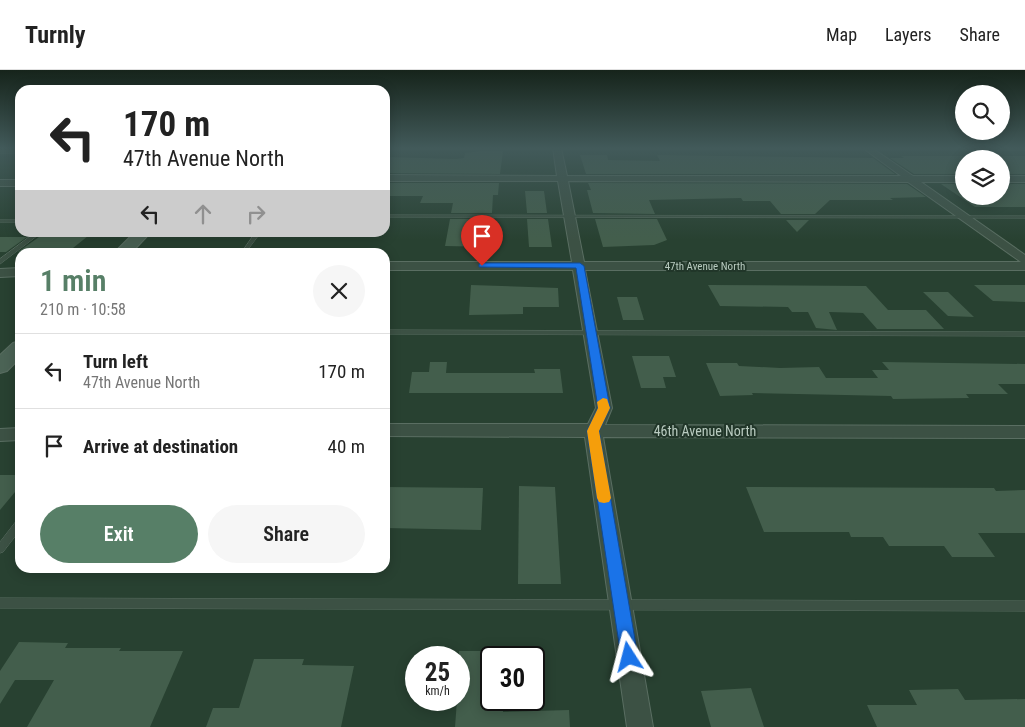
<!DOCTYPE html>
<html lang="en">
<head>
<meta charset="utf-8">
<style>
	:root { --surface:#fff; --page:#f6f6f6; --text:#222; --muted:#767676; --line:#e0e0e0; --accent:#577f67 }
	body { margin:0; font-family:"Roboto Condensed",sans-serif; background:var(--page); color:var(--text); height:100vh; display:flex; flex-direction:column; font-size:19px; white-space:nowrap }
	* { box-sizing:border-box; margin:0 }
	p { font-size:16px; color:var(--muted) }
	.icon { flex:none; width:28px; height:28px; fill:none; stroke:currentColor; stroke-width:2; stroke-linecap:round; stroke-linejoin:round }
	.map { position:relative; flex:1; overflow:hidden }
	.sheet { position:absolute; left:15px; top:178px; width:375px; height:325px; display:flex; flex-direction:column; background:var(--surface); border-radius:15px; box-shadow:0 2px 12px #0003 }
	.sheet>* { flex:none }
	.top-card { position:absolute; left:15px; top:15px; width:375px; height:152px; border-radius:15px; box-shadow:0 2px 12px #0003; background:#fff; color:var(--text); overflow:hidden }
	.tools { position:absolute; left:955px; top:15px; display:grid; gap:10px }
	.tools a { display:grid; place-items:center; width:55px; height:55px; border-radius:50%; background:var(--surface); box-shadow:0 2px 12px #0003; font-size:25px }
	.speed { position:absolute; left:405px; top:576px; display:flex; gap:10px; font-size:25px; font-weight:700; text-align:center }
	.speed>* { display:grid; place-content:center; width:65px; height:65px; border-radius:50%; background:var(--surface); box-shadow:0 2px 12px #0003; line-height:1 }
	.speed small { font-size:12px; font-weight:400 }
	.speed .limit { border:2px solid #111; border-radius:8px; background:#fff; color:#111 }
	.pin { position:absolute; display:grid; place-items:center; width:42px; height:42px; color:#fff; margin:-51px -21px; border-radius:50% 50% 50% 0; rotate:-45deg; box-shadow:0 0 5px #0007 }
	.pin .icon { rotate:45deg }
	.me { position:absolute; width:55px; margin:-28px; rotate:351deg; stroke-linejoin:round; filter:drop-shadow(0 0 4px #0008) }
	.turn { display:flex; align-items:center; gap:18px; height:105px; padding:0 25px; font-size:22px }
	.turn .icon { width:65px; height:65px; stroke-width:2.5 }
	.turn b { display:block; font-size:35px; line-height:42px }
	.lanes { display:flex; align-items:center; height:48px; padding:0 25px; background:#0003; justify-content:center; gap:25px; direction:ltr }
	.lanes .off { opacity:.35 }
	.round { display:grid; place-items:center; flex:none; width:52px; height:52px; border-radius:26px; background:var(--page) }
	.headline { display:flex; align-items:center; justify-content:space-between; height:85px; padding:0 25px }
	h1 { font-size:30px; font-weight:600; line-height:38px; color:var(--accent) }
	.button { display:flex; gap:10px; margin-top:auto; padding:10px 25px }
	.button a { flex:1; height:58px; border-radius:30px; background:var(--accent); color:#fff; font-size:20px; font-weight:600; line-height:58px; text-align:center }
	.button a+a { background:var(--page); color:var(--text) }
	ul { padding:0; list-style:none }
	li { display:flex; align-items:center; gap:15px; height:75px; padding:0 25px; border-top:1px solid var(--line) }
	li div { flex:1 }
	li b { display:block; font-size:19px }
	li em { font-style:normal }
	header { display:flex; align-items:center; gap:30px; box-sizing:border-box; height:70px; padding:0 25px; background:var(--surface); border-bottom:1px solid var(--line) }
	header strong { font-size:24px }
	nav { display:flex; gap:28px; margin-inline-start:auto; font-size:18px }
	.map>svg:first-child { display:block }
	.building { fill:#435e4c }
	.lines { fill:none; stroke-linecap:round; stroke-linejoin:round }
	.service-casing { stroke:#5a6e62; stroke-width:1 }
	.minor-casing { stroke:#5a6e62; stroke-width:2 }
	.secondary-casing { stroke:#5a6e62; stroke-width:2 }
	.service { fill:#3c5144; fill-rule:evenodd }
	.minor { fill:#3c5144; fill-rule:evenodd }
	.secondary { fill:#4b6355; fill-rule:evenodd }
	.route { fill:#1a73e8; stroke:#114b97 }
	.slow { fill:#f59e0b }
	.labels { text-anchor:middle; stroke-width:4; stroke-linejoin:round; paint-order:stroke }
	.far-street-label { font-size:11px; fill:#b9cbc0; stroke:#213629 }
	.street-label { font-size:14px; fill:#b9cbc0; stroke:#213629 }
</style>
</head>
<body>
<header>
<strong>Turnly</strong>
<nav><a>Map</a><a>Layers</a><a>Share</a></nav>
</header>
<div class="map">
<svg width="1025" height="657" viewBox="0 0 1025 657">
	<rect width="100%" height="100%" fill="#284131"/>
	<g class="building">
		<path d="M481 81H503L500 104 385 103V87L456 89 464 88 465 83Z"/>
		<path d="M580 85H607L608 90 660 91 657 85 873 88 895 104H586Z"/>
		<path d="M901 86H1025V104H1001V89H964V104H914L890 88H904Z"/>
		<path d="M385 113H499L498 125H493L492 143H451L453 133H420L423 126H385Z"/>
		<path d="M588 113 907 114 926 127 890 128 893 130H830L815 144H781L770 131H743L741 128 649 130 655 144 593 143 587 120H591Z"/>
		<path d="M941 114H964V126H1001V114H1025V137H975Z"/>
		<path d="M525 121H544L547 143H527Z"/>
		<path d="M450 149H491L490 158H494L491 177 445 176Z"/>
		<path d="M527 149H548L552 177H529Z"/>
		<path d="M595 149H657L667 170 654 175 603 177Z"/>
		<path d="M786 150H809L797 162Z"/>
		<path d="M88 166 68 182H18L39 167Z"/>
		<path d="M0 167H27L6 182H0Z"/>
		<path d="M471 215 558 218 559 237H523V244L469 245Z"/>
		<path d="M708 215 866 216 888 240H926L944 259H877L863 243 829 242 837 260 816 258 808 242H792L788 237 720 236Z"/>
		<path d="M974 215H1025V232L993 231Z"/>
		<path d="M923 222H948L974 247 948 246Z"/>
		<path d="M617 227H637L644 250H623Z"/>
		<path d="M632 286H669L676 307H663L666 318H641Z"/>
		<path d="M430 292H447L446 303H535L534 299H560L563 323H409L412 302H429Z"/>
		<path d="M882 292 1025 294V314H998L1008 324H966L969 328 893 329 891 326 752 323 753 325 720 326 706 293H737L739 296 780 298 819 297 826 308H878L872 300H889Z"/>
		<path d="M0 405H20V416L0 440Z"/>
		<path d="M519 416 555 417 561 514H518Z"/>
		<path d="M385 417 483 418 481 460 385 458Z"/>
		<path d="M746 417 994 418 996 421 1025 420V463H978L995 487H952L944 476H889L883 467H851L849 462H764Z"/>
		<path d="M19 572 68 573 65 578H121L119 581H183L150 657H27L54 610H15L0 634V601Z"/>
		<path d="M459 581H491V630H503V642L569 640 570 657H455L457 630H459Z"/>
		<path d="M254 589H304L302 595 354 596 341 657H206L213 638H239Z"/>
		<path d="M751 618 764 657H711L701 621Z"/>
		<path d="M958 619 965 630 1025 629V657H877L867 635H917L909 620Z"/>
	</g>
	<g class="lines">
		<defs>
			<g id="service">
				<path d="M385 78H1025V80L385 79Z"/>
				<rect x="0" y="81" width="20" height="2"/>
				<path d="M385 145 1025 146V148L385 147Z"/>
				<rect x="0" y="150" width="20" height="2"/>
				<path d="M36 162H42L0 194V189Z"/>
				<path d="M256 162H261L246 182H242Z"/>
				<path d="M385 260 1025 262V266L385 264Z"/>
				<path d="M20 449V460L3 482 0 483V472L17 450Z"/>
				<path d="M0 528 1025 531V541L0 538Z"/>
			</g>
			<g id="minor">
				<path d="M553 78H561L567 106H901L863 78H872L913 106H964V112H921L1025 185V200H585L612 338 605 355 1025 356V368L603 367 653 657H627L585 367 385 366V354H588L596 338 573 200H385V192H572L558 111H385V105L557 106ZM568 111 908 112 1021 192H584Z"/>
				<rect x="1001" y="106" width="24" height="6"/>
				<rect x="0" y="110" width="20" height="6"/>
				<path d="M20 198V206L0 207V199Z"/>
				<path d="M20 358V370L0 371V359Z"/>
			</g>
			<g id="secondary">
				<path d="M135 162H151L132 182H115Z"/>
				<path d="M20 271V288L7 301 0 303V285L13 273Z"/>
			</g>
		</defs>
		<use href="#service" class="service-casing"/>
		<use href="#minor" class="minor-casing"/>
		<use href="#secondary" class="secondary-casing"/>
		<use href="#service" class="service"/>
		<use href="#minor" class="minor"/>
		<use href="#secondary" class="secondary"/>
	</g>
	<linearGradient id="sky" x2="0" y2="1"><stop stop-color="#16241b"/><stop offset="0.46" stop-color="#425a5a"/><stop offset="1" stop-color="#425a5a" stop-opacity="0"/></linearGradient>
	<rect width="1025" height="170" fill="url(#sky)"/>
	<path class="route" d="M482 193H580L584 196 610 338 599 361 638 587 635 593 629 596 623 593 621 587 587 361 598 338 576 198 479 197V194Z"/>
	<path class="slow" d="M603 328 607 329 610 338 599 361 611 428 609 432 604 433 599 432 597 428 587 361 598 338 597 332Z"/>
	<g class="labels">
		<g class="far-street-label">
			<text x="705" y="200">47th Avenue North</text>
		</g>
		<g class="street-label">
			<text x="705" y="366">46th Avenue North</text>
		</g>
	</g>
</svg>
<div class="tools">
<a><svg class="icon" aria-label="search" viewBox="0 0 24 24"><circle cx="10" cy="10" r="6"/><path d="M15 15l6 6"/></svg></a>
<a><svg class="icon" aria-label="layers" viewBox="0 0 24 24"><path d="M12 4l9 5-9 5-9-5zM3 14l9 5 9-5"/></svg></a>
</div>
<div class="speed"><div>25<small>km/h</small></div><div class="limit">30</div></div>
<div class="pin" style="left:482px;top:196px;background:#d93025"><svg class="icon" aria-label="arrive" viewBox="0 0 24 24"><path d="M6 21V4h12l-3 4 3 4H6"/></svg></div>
<svg class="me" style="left:629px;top:587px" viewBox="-20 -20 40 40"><path d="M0-17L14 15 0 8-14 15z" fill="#1a73e8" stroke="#fff" stroke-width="4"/></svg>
<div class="top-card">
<div class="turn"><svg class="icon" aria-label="left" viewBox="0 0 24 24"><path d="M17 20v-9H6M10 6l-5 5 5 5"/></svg><div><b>170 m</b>47th Avenue North</div></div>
<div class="lanes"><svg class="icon" aria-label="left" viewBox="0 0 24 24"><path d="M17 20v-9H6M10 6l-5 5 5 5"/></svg><svg class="icon off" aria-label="ahead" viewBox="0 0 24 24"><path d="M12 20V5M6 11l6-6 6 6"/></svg><svg class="icon off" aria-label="right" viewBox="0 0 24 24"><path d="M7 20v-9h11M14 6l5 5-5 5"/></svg></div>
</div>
<section class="sheet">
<div class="headline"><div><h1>1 min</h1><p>210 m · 10:58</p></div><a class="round"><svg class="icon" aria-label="close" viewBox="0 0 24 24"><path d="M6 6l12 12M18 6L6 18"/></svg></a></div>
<ul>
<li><svg class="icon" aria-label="left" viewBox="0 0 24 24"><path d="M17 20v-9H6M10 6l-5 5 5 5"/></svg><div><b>Turn left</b><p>47th Avenue North</p></div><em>170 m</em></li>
<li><svg class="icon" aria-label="arrive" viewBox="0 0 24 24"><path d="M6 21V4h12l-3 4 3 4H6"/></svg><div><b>Arrive at destination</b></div><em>40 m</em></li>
</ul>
<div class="button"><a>Exit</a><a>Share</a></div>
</section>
</div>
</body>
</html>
